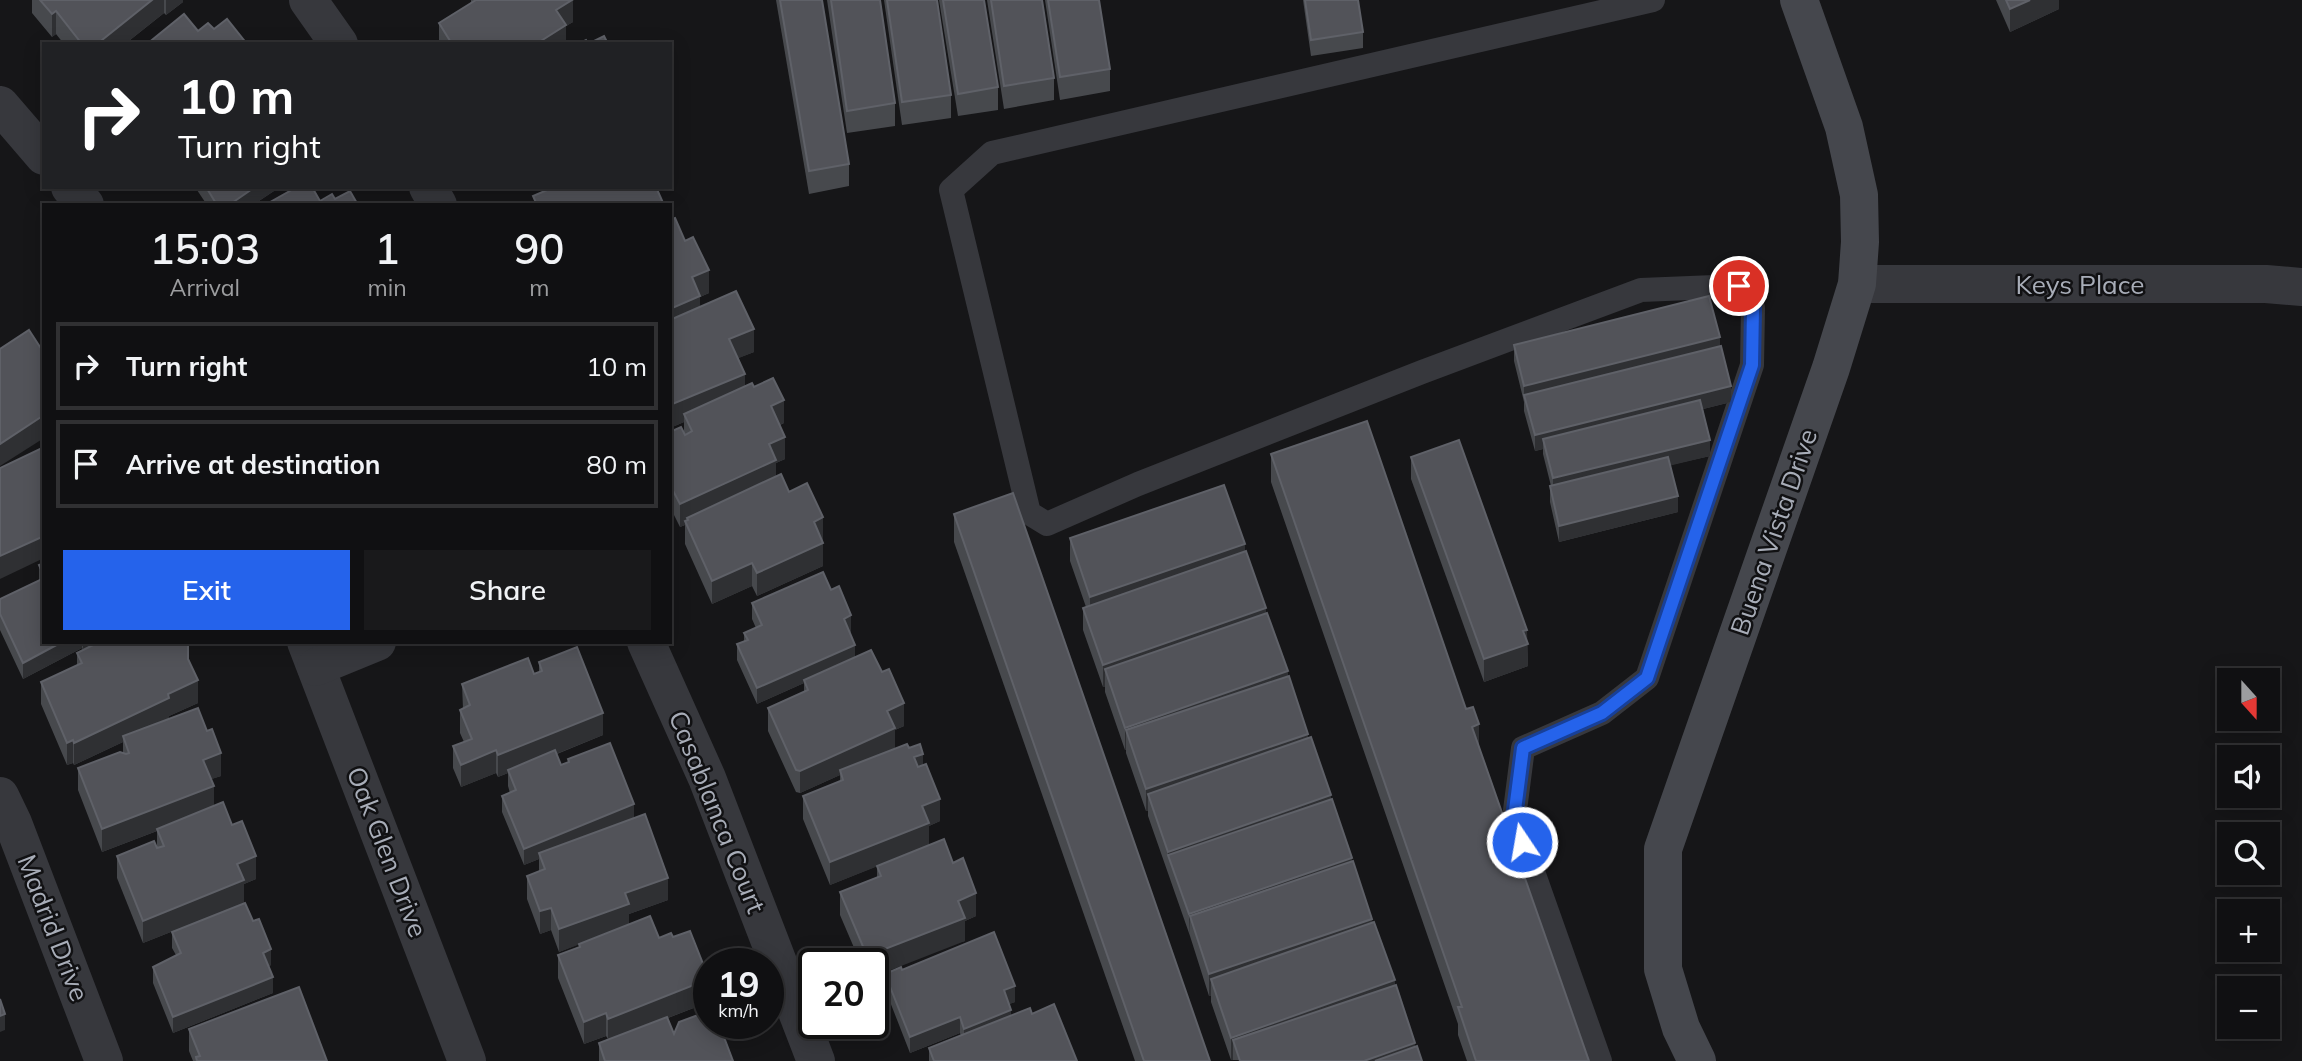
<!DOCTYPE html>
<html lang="en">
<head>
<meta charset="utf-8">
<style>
	:root { --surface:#101012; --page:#19191b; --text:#f1f3f6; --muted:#9c9d9f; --line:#303032; --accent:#2563eb }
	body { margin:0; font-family:Mulish,sans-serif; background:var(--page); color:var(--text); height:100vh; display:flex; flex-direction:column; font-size:26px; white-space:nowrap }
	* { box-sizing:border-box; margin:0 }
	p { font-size:23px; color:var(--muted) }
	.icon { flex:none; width:38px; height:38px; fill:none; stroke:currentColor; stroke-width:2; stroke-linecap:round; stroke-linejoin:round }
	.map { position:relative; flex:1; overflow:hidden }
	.panel { position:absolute; left:42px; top:203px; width:630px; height:441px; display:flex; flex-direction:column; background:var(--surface); border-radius:0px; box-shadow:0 4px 18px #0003,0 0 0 2px var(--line) }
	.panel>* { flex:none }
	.hud { position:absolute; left:42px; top:42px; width:630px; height:147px; border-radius:0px; box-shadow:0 4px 18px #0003,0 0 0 2px var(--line); background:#202124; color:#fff; overflow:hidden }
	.needle { width:46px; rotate:159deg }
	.fabs { position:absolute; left:2217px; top:668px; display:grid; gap:14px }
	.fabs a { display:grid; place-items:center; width:63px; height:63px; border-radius:0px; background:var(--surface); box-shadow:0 4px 18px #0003,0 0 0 2px var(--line); font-size:35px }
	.speed { position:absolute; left:693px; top:948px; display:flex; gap:14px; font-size:35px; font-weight:700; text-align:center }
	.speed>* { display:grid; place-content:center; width:91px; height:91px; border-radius:50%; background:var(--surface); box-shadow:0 4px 18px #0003,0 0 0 2px var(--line); line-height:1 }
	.speed small { font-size:18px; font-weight:400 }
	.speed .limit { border:4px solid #111; border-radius:10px; background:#fff; color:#111 }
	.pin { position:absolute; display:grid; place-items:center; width:60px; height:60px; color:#fff; margin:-30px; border:4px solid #fff; border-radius:50%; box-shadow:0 2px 7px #0007 }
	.me { position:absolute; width:77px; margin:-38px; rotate:348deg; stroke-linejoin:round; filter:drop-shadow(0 0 5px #0008) }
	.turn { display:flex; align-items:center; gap:24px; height:147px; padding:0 21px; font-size:32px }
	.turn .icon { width:91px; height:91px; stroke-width:2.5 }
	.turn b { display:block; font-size:49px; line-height:60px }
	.eta { display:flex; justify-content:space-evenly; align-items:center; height:119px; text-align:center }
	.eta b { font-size:42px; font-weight:600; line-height:49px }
	.action { display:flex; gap:14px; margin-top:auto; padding:14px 21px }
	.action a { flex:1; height:80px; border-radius:0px; background:var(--accent); color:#fff; font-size:28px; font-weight:600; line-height:80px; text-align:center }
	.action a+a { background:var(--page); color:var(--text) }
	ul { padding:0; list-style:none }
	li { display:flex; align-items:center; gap:21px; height:88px; margin:0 14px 10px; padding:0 7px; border:4px solid var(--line); border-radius:0px }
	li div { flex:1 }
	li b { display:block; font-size:26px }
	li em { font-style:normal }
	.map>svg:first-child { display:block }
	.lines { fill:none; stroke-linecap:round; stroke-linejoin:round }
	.lane { stroke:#37383d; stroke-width:24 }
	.street { stroke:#37383d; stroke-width:38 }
	.secondary { stroke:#45474d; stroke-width:38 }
	.wall { fill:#47494d }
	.shaded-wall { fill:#2f3033 }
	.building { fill:#525359; stroke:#5f6168; stroke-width:2 }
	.route-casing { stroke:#184099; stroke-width:18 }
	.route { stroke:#2563eb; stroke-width:12 }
	.labels { text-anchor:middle; stroke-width:5; stroke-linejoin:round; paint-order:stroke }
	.street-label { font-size:26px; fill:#a8adb8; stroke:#111113 }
</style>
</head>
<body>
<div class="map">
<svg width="2302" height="1061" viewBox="0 0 2302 1061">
	<rect width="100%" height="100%" fill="#161618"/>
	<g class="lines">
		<path class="lane" d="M1600 1061 1514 818 1523 748 1602 713 1647 678 1752 365 1753 308 1739 286 1641 290 1422 372 1138 484 1047 524 1029 513 951 190 992 153 1653 0"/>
		<g class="street">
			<path d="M308 0 339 44"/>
			<path d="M0 105 44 156"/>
			<path d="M70 187 85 205"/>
			<path d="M428 187 438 205"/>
			<path d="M1857 284H2266L2302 287"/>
			<path d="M306 642 467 1061"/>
			<path d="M646 642 707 778 816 1061"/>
			<path d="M316 667 377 642"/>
			<path d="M0 796 13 823 104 1061"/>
		</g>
		<path class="secondary" d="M1697 1061 1681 1028 1663 969V849L1831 368 1857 284 1860 242 1859 195 1844 127 1799 0"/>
	</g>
	<g class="wall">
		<path d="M32 0H183V2L166 15 164 13 125 44H64L56 34 52 37 32 13Z"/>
		<path d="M471 0H573V22L566 26V44H439V23L471 3Z"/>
		<path d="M776 0H822L849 164V186L809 194Z"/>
		<path d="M827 0H880L895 103V126L847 133Z"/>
		<path d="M884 0H937L951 95V118L902 125Z"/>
		<path d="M939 0H984L998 87V110L958 116Z"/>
		<path d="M987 0H1042L1054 78V100L1004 109Z"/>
		<path d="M1045 0H1099L1110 69V91L1060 100Z"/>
		<path d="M1303 0H1358L1363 32V48L1311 56Z"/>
		<path d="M1996 0H2059V9L2010 32Z"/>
		<path d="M195 187H280L253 205H207Z"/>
		<path d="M670 220 709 293 700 297V307L754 352 738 358 745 387 784 423 780 425 785 459 776 463V477L789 492 823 540V566L757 596 752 586 712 604 685 544V525L680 527 670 507V432L684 435V422L670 428Z"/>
		<path d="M1514 345 1720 347 1731 402 1703 409 1710 456 1670 465 1678 512 1559 542 1550 502V486H1551L1543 454V449L1535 451 1524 411V402L1514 361Z"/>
		<path d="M1271 454 1479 746 1589 1061H1467L1458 1035V1024L1271 482Z"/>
		<path d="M1411 457 1527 640 1528 666 1484 682 1411 479Z"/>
		<path d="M954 514 1210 1061H1135L954 542Z"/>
		<path d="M1070 538 1245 551 1308 737 1331 799 1415 1047 1422 1061 1231 1060 1211 1002V996H1209L1190 936 1148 816V811H1146L1126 753V750H1125L1105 692V687H1103L1083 630V608L1086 607 1070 561Z"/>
		<path d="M44 563V642H186L188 659 198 703 169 716V719L221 776 211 779 214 806 232 825 256 879 244 884V903L143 943 117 878V856L157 848V831L102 852 78 790V768L123 753V742L74 765 73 763 67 765 41 704V682L77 665V653L83 650 82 648 23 679 0 630V599L39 581V565Z"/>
		<path d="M752 603 851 631 850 632 855 657 904 726 895 730V748H909L923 765 940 821 929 826V846L953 863 976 916 965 921V941L873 964H861L840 915V892L877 877V866L830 885 803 819V796L840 781V775L800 793 796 792 768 731V708L804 692V683L757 704 737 660V644L744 641V633L756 628 752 619Z"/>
		<path d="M539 662 603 735 557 754 561 765 568 762V759L634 818 668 900 629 914V925L659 938 709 1002 668 1018 674 1034 733 1061H599V1043L608 1039 606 1036 584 1044 558 978V955L579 947V944L559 952 551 930 540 934 527 899V876L539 871V859L524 865 502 812V796L510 793 508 786V773L498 777 496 773 461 787 453 768V746L464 742 460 733V710L463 709 462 684 534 674 539 672Z"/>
		<path d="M172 932 271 965 269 966 273 993 173 1033 153 983V967L176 955 172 948Z"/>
		<path d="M902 970 1015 1002 1009 1004 1011 1015 1032 1014 1077 1061H929V1048L961 1036 960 1033 910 1053 885 989V974Z"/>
		<path d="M189 1029 327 1061H193L189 1051Z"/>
	</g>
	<g class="shaded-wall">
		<path d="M152 0H164V13L125 44H97Z"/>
		<path d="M166 0H183V2L166 15Z"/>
		<path d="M572 0H573V22L566 26V44H536L556 10Z"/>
		<path d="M2030 0H2059V9L2010 32V9Z"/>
		<path d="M56 11V34L52 37V14Z"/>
		<path d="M255 187H280L253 205H229Z"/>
		<path d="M709 270V293L700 297V318L670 331V309L692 277Z"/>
		<path d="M754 329V352L729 362V339Z"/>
		<path d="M1720 337V353L1524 395V402V386Z"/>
		<path d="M745 374V397L684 414V422L670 428V405Z"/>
		<path d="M1731 386V402L1546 449 1543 439V449L1535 451V435Z"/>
		<path d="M784 400V423L771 428V406Z"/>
		<path d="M44 415V438L0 466V444Z"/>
		<path d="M785 437V459L776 463V483L687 518V524L685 521V525L680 527V504L769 444Z"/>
		<path d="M1710 440V456L1553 494V478Z"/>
		<path d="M1678 496V512L1559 542V526Z"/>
		<path d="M823 517V540L814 544V522Z"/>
		<path d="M44 536V558L0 579V556Z"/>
		<path d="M823 543V566L757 596V573Z"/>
		<path d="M1245 544V567L1090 620V597Z"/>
		<path d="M752 563V586L712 604V581Z"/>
		<path d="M1266 608V631L1105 669V687H1103V665Z"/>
		<path d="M851 615V631L844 635V619Z"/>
		<path d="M1527 630 1528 666 1484 682V659Z"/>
		<path d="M62 642H82V648L23 679V663Z"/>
		<path d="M83 642H102L83 651Z"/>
		<path d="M855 645V661L804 680V683L757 704V688Z"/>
		<path d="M1288 671V694L1126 730V750H1125V728Z"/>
		<path d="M198 680V703L169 716V721L123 736V742L74 765V743L168 694Z"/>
		<path d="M904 703V726L895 730V750L840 770V775L800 793V771L887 711Z"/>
		<path d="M603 713V735L509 773 508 770V773L498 777V755Z"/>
		<path d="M1479 724V752L1472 727Z"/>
		<path d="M1308 734V756L1148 794V811H1146V789Z"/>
		<path d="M73 740V763L67 765V743Z"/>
		<path d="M496 750V773L461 787V765Z"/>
		<path d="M221 753V776L203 782V760Z"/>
		<path d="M923 754V776L914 780V757Z"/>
		<path d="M214 786V809L102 852V829Z"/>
		<path d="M1331 795V817L1168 855V874V852Z"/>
		<path d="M940 799V821L929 826V846L830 885V862L922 806Z"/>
		<path d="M634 804V820L539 853V859L524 865V849Z"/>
		<path d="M256 856V879L244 884V903L143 943V921L237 864Z"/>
		<path d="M1352 858V880L1190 916 1189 936V914Z"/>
		<path d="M668 878V900L629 914V926L559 952V929L625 893Z"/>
		<path d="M976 893V916L965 921V941L873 977V964H867V956L958 901Z"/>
		<path d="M551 908V930L540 934V911Z"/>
		<path d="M1372 919V942L1211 979V996H1209V974Z"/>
		<path d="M271 949V965L263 969V953Z"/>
		<path d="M273 977V993L173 1033V1017Z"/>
		<path d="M709 979V1002L608 1041V1019Z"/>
		<path d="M1395 980V1003L1233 1040V1060H1231V1038Z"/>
		<path d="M1015 986V1002L1004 1006V990Z"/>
		<path d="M1011 1010V1026L964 1045V1029Z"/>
		<path d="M606 1013V1036L584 1044V1022Z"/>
		<path d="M5 1014V1030L0 1032V1016Z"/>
		<path d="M960 1017V1033L910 1053V1037Z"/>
		<path d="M1415 1043V1061H1364Z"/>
	</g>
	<g class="building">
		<path d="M40 0H152L97 44H82L56 11 52 14Z"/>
		<path d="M476 0H572L556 10 566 25 536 44H452L439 23Z"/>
		<path d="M780 0H822L849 164 809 171Z"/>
		<path d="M831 0H880L895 103 847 111Z"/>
		<path d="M887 0H937L951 95 902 102Z"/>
		<path d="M943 0H984L998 87 958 94Z"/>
		<path d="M991 0H1042L1054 78 1004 86Z"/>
		<path d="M1048 0H1099L1110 69 1060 77Z"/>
		<path d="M1305 0H1358L1363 32 1311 40Z"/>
		<path d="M2006 0H2030L2010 9Z"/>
		<path d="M184 14 198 31 208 23 214 29 227 19 247 44H147Z"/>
		<path d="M604 36 608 44H578L586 40 588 44Z"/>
		<path d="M206 187H255L229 205H217Z"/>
		<path d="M297 187H312L320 201 332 194 335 199 350 191 358 205H265Z"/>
		<path d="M554 187H656L664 205H537L533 196Z"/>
		<path d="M675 218 685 241 693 237 709 270 692 277 700 296 670 309V220Z"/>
		<path d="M736 291 754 329 729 339 745 374 670 405V320Z"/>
		<path d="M1709 296 1720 337 1524 386 1514 345Z"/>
		<path d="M29 330 42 350 44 349V415L0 444V349Z"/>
		<path d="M1721 346 1731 386 1535 435 1524 395Z"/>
		<path d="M773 378 784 400 771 406 785 437 769 444 776 460 680 504 670 485V432L681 427 685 435 692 431 684 414 752 383 754 387Z"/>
		<path d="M1700 400 1710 440 1553 478 1543 439Z"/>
		<path d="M1367 421 1466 709 1473 707 1479 724 1472 727 1589 1061H1476L1458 1007H1462L1271 454Z"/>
		<path d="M1459 440 1527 630 1523 631 1528 644 1484 659 1411 457Z"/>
		<path d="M44 447V536L0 556V468Z"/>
		<path d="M1668 457 1678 496 1559 526 1550 486Z"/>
		<path d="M781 474 789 492 807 483 823 517 814 522 823 543 757 573 752 563 712 581 685 521 688 520 687 518Z"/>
		<path d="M1224 485 1245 544 1090 597 1070 538Z"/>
		<path d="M1013 493 1210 1061H1144L954 514Z"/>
		<path d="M1246 551 1266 608 1103 665 1083 608Z"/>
		<path d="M44 563V576L39 565Z"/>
		<path d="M823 572 831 590 839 586 851 615 844 619 855 645 757 688 737 644 748 640 744 633 762 625 752 603Z"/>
		<path d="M44 578V642H62L23 663 0 614V599Z"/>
		<path d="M1267 613 1288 671 1125 728 1105 669Z"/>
		<path d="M99 642H186L188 644V659L198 680 168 694 169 698 74 743 73 740 67 743 41 682 82 663 77 653Z"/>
		<path d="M577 647 603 713 498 755 496 750 461 765 453 746 472 739 460 710 470 705 462 684 528 658 534 674 542 671 539 662Z"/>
		<path d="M871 650 882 672 889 669 904 703 887 711 895 728 800 771 796 770 768 708 808 690 804 680Z"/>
		<path d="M1289 676 1308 734 1146 789 1126 730Z"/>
		<path d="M198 708 207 731 212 729 221 753 203 760 214 786 102 829 78 768 120 752 126 754 129 753 123 736Z"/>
		<path d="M1311 737 1331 795 1168 852 1148 794Z"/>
		<path d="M610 743 634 804 524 849 502 796 516 790 508 770 555 750 561 765 569 762 568 759Z"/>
		<path d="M907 744 909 748 920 744 923 754 914 757 918 767 926 764 940 799 922 806 929 823 830 862 803 796 843 780 840 770Z"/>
		<path d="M1332 799 1352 858 1189 914 1168 855Z"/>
		<path d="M223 802 232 825 242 821 256 856 237 864 244 880 143 921 117 856 154 841 157 848 164 846 157 829Z"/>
		<path d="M645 814 668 878 625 893 629 904 559 929 551 908 540 911 527 876 545 869 539 853Z"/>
		<path d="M944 839 953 863 963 858 976 893 958 901 965 918 867 956 840 892 881 876 877 866Z"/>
		<path d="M1353 861 1372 919 1209 974 1190 916Z"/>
		<path d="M245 903 253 921 259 919 271 949 263 953 273 977 173 1017 153 967 181 953 172 932Z"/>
		<path d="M650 916 659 938 671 933 673 937 690 931 709 979 608 1019 606 1013 584 1022 558 955 580 947 579 944Z"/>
		<path d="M1374 922 1395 980 1231 1038 1211 979Z"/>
		<path d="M994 932 1015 986 1004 990 1011 1010 964 1029 960 1017 910 1037 885 974 901 967 902 970Z"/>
		<path d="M1396 985 1415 1043 1364 1061H1240L1233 1040Z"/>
		<path d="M299 987 327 1061H197L196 1057 200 1056 189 1029Z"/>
		<path d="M0 999 5 1014 0 1016Z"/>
		<path d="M1054 1004 1077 1061H934L929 1048 1030 1008 1032 1014Z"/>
		<path d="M709 1011V1024H719L733 1061H605L599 1043 667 1017 674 1034 679 1022Z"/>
		<path d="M1417 1046 1422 1061H1375Z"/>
	</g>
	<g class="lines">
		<defs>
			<path id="route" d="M1522 842 1514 818 1523 748 1602 713 1647 678 1752 365 1753 308 1739 286"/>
		</defs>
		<use href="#route" class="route-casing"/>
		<use href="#route" class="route"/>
	</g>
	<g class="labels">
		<g class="street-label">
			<text x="2080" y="294">Keys Place</text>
			<text transform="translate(1774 532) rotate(-71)" y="9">Buena Vista Drive</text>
			<text transform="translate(717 812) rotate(68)" y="9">Casablanca Court</text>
			<text transform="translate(387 852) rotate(69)" y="9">Oak Glen Drive</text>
			<text transform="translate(53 928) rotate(69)" y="9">Madrid Drive</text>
		</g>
	</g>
</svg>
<div class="fabs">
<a><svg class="needle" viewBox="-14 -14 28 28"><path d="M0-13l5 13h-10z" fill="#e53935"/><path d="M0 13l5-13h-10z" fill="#9c9d9f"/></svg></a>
<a><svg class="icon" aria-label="sound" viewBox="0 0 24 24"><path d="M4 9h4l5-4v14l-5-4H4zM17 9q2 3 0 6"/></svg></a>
<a><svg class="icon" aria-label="search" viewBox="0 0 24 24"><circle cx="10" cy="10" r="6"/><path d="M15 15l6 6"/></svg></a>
<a>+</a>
<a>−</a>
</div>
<div class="speed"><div>19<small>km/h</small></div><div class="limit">20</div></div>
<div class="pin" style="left:1739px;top:286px;background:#d93025"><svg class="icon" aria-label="arrive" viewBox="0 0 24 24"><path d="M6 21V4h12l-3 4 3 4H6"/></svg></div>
<svg class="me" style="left:1522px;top:842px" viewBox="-20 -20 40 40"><circle r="17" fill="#2563eb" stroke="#fff" stroke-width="3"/><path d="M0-11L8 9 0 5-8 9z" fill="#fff"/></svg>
<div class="hud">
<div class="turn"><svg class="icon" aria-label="right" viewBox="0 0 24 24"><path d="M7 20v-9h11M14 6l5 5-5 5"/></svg><div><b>10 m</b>Turn right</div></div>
</div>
<section class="panel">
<div class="eta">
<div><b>15:03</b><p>Arrival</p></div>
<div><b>1</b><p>min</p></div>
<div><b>90</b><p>m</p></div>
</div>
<ul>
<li><svg class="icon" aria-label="right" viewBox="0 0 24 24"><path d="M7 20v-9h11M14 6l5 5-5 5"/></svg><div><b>Turn right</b></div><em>10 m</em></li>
<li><svg class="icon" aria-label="arrive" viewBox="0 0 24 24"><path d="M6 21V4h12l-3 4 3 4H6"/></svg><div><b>Arrive at destination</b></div><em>80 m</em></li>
</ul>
<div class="action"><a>Exit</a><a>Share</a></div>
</section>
</div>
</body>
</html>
